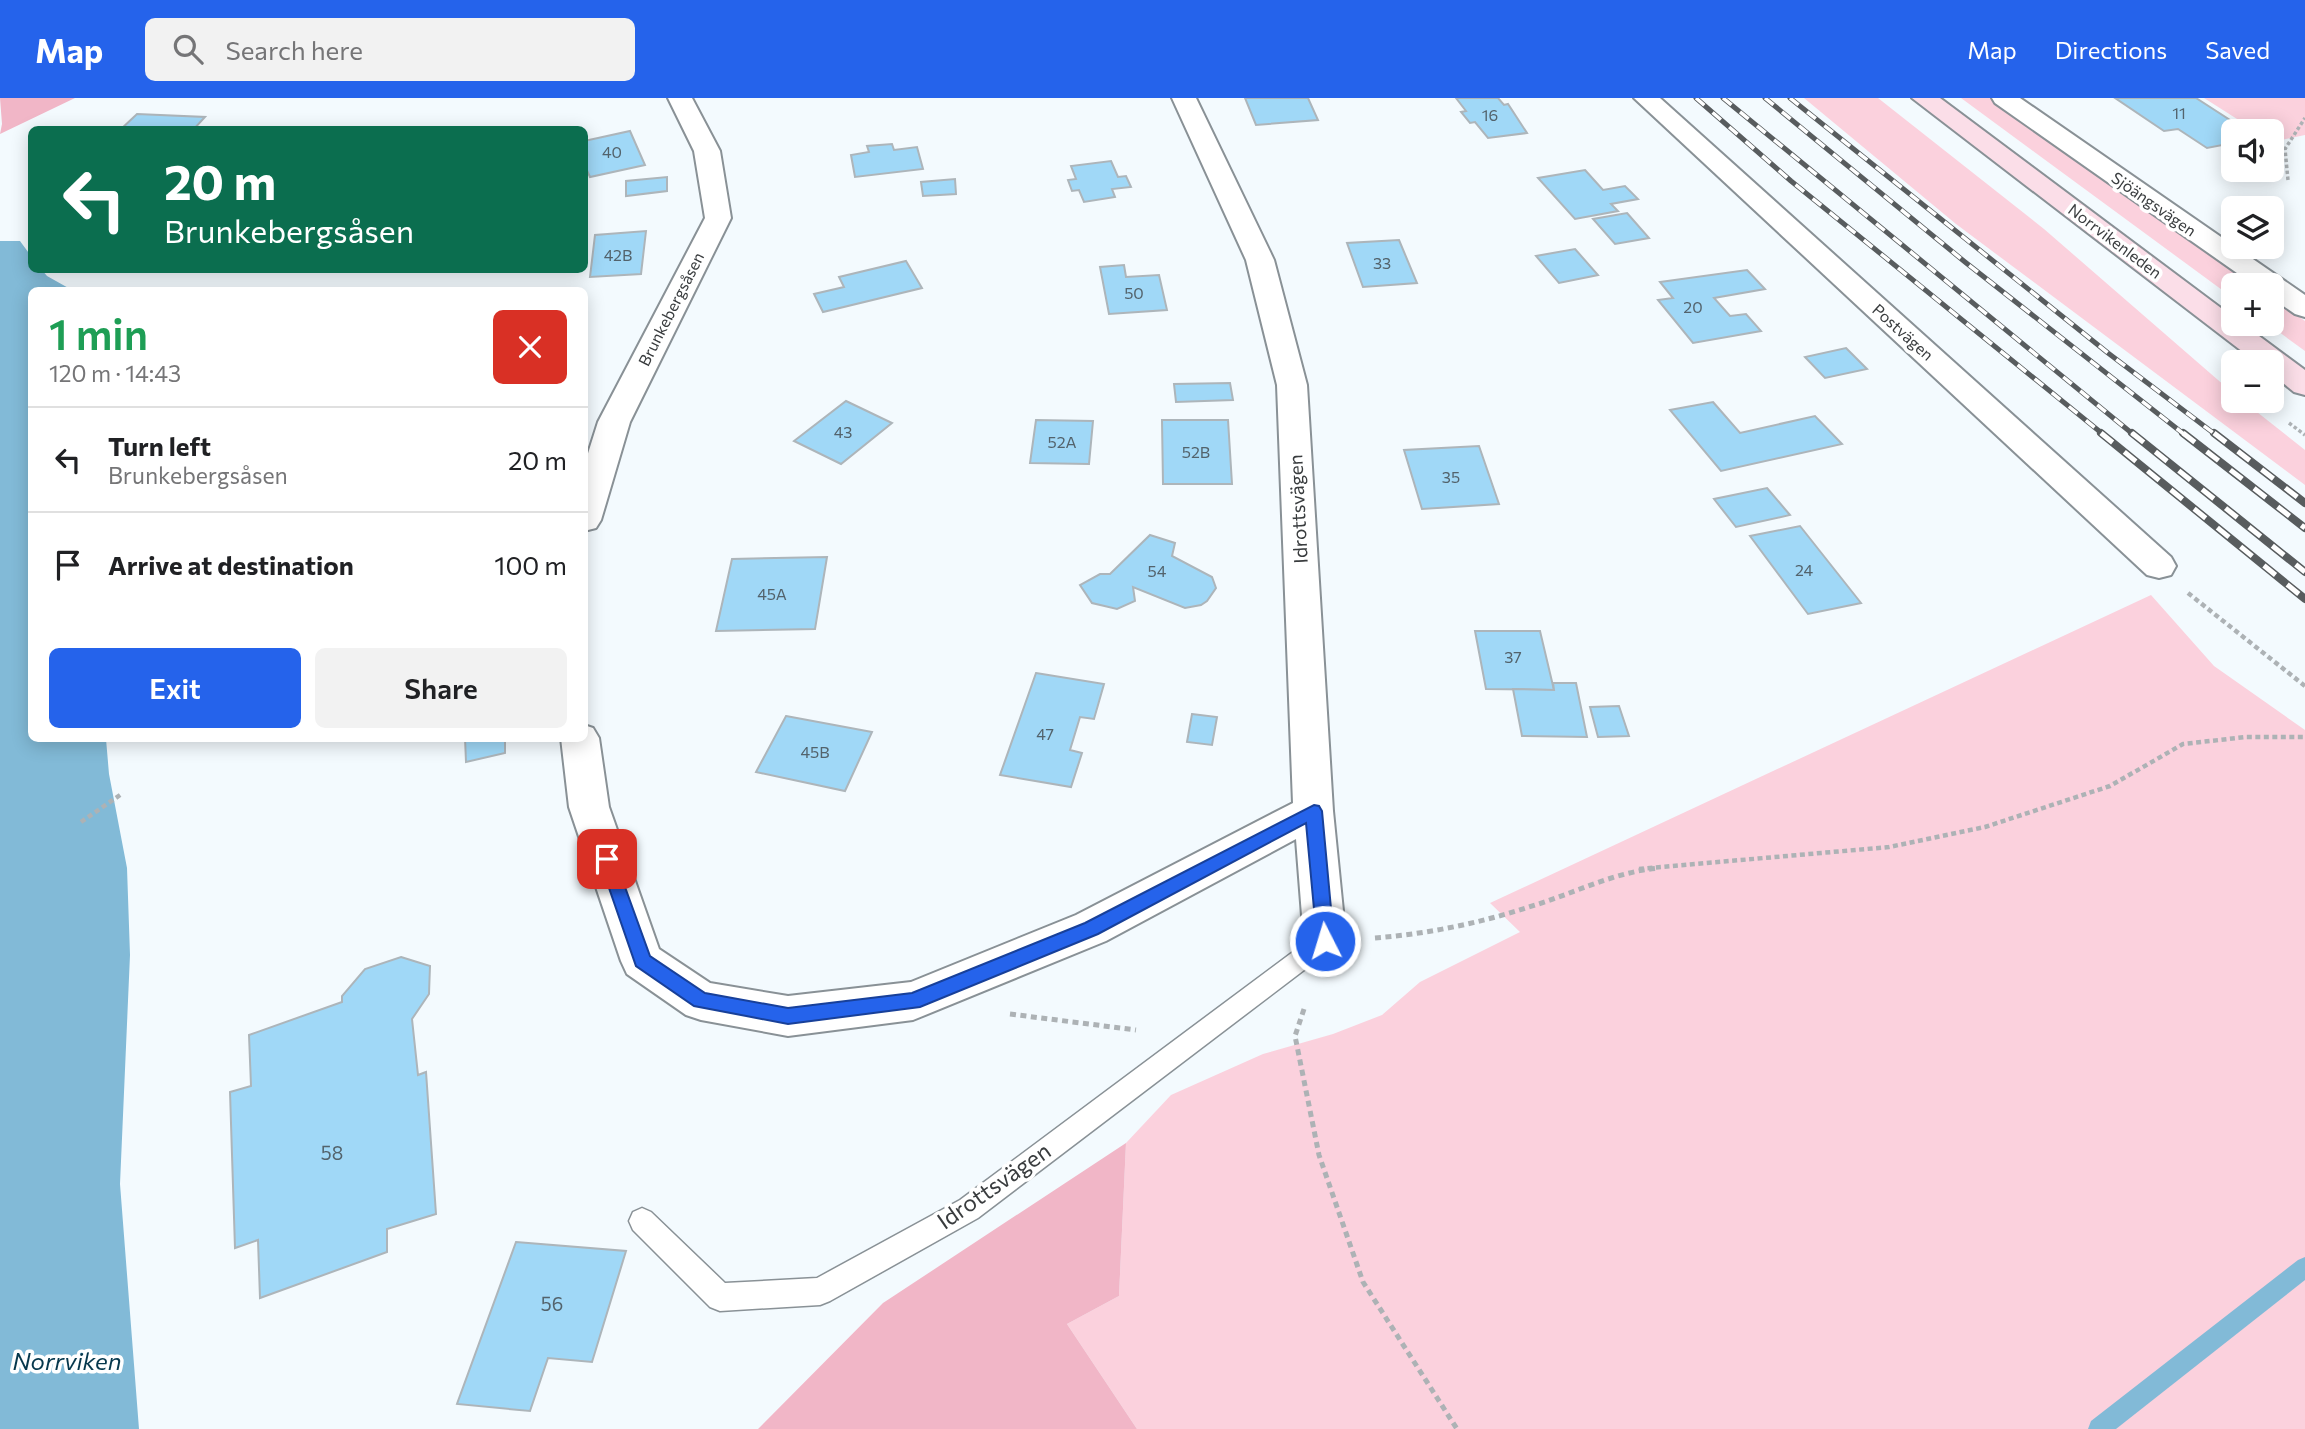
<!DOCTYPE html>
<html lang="en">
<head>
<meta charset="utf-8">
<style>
	:root { --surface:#fff; --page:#f2f2f2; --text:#202124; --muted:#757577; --line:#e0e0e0; --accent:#2563eb }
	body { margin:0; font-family:Commissioner,sans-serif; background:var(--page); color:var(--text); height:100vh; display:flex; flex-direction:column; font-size:26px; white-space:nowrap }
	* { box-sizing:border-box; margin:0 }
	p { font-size:23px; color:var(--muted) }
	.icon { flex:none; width:38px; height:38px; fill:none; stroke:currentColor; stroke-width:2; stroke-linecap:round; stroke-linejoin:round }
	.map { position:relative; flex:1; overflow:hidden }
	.details { position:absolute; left:28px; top:189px; width:560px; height:455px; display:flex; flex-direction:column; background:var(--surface); border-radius:10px; box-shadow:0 4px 18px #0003 }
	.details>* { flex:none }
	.hud { position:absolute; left:28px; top:28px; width:560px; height:147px; border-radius:10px; box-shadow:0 4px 18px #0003; background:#0b6e4f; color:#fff; overflow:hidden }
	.tools { position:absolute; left:2221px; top:21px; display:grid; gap:14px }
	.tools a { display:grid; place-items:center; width:63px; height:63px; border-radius:10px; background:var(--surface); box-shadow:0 4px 18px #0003; font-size:35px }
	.pin { position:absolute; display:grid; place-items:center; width:60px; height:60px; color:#fff; margin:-30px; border-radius:14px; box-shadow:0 4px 10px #0006 }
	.me { position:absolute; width:77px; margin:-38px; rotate:355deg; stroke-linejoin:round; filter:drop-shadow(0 0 5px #0008) }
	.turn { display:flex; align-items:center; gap:24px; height:147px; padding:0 21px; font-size:32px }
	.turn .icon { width:91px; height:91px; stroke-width:2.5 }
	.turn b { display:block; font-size:49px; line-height:60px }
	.round { display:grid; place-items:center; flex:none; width:74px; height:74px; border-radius:10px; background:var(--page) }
	.summary { display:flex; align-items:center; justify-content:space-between; height:119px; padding:0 21px }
	h1 { font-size:42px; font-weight:600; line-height:52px; color:#1e9e55 }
	.button { display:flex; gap:14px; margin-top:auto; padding:14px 21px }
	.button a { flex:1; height:80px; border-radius:10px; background:var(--accent); color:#fff; font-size:28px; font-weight:600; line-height:80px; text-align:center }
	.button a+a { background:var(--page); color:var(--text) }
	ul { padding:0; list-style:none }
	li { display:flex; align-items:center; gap:21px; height:105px; padding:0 21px; border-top:2px solid var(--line) }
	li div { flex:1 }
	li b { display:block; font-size:26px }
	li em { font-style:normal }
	header { display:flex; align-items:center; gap:42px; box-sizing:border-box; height:98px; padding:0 35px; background:var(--accent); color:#fff }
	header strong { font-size:33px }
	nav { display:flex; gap:38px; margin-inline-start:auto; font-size:24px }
	.search { width:490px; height:63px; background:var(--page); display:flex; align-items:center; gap:18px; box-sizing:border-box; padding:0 24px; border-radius:10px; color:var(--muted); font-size:26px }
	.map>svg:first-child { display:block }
	.green { fill:#fbd1dd }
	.forest { fill:#f1b6c7 }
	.water { fill:#82bad7 }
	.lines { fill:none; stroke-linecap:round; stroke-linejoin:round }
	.stream { fill:#82bad7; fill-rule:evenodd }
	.building { fill:#a0d8f7; stroke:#adb5ba; stroke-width:2 }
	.lane-casing { stroke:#899196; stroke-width:3 }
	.street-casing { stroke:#899196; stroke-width:4 }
	.secondary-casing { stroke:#899196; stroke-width:4 }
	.path-far2 { stroke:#adb2b5; stroke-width:3.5; stroke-dasharray:3.5 2.5; stroke-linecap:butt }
	.path-far1 { stroke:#adb2b5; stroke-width:4.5; stroke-dasharray:5 3.5; stroke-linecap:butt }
	.path { stroke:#adb2b5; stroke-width:5; stroke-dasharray:6 4.5; stroke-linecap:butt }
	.lane { fill:#fff; fill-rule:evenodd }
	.street { fill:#fff; fill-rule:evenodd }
	.secondary { fill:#fbdee8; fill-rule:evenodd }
	.rail-far1-casing { stroke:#585c5e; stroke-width:5 }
	.rail-casing { stroke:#585c5e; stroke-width:8 }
	.rail-far1 { stroke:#fff; stroke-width:3.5; stroke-dasharray:11; stroke-linecap:butt }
	.rail { stroke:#fff; stroke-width:5; stroke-dasharray:15; stroke-linecap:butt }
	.route { fill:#2563eb; stroke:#184099; stroke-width:2 }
	.labels { text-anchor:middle; stroke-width:7; stroke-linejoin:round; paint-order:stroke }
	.number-label { font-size:16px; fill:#53636c }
	.far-street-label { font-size:16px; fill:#393c3e; stroke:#fff }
	.street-label { font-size:19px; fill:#393c3e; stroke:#fff }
	.near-number-label { font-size:19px; fill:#53636c }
	.near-street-label { font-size:23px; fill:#393c3e; stroke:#fff }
	.near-water-label { font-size:24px; font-style:italic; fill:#06384d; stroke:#fff }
</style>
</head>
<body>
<header>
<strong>Map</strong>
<div class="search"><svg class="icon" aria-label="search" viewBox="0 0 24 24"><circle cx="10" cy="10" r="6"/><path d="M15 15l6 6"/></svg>Search here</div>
<nav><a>Map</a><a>Directions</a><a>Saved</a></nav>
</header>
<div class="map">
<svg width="2305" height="1331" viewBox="0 0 2305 1331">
	<rect width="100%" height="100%" fill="#f3fafe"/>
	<g class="green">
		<path d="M1804 0H1878L2044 131 2233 295V303H2243L2305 352V387L1956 126Z"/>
		<path d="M1961 0H1997L2254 187H2233V200Z"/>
		<path d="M2204 0H2305V37L2272 44V33H2256Z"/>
		<path d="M2272 200 2305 223V253L2268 226H2272Z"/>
		<path d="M2151 497 2214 568 2305 632V1331H1137L1067 1226 1119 1198 1126 1045 1171 997 1263 956 1333 936 1382 917 1420 884 1520 834 1490 805Z"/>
	</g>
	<g class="forest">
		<path d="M0 0H75L0 36 2 26Z"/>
		<path d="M1126 1045 1119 1198 1067 1226 1137 1331H758L883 1205Z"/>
	</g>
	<path class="water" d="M0 143H20L31 158 32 172H42L47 178 72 192H32V640L106 641 109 676 127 770 130 857 120 1086 139 1331H0Z"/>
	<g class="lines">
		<path class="stream" d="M2305 1159V1182L2116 1331H2088L2091 1323 2298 1162Z"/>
	</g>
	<g class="building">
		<path d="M1245 0H1308L1318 22 1256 27Z"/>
		<path d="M1456 0H1498L1504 7 1508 6 1527 35 1488 40 1475 24 1470 25 1461 14 1466 13Z"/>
		<path d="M2115 0H2196L2247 33H2233V45L2207 50 2178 31 2164 33Z"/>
		<path d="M137 16 205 19 193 32H120Z"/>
		<path d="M630 33 645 67 590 79 584 66V43Z"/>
		<path d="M892 46 894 52 917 49 923 71 855 79 851 57 869 54 867 48Z"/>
		<path d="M1111 63 1118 79 1126 78 1131 89 1112 91 1115 99 1084 104 1079 92 1072 93 1068 82 1076 81 1071 68Z"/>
		<path d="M1585 72 1603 92 1625 88 1638 101 1611 106 1618 113 1575 121 1538 80Z"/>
		<path d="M667 79V93L626 98V83Z"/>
		<path d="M955 81 956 96 923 98 921 84Z"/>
		<path d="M1627 115 1649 140 1615 146 1593 121Z"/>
		<path d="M646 133 641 176 590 179 595 137Z"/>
		<path d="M1399 142 1417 185 1363 189 1347 145Z"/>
		<path d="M1575 151 1598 177 1559 185 1536 158Z"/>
		<path d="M906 163 922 190 823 214 814 196 844 189 839 179Z"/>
		<path d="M1124 167 1126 179 1159 177 1167 212 1109 216 1100 169Z"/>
		<path d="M1747 172 1765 191 1714 200 1730 218 1746 216 1761 233 1693 245 1658 202 1673 200 1660 184Z"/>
		<path d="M1846 250 1867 271 1825 280 1805 259Z"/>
		<path d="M1230 285 1233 302 1176 304 1174 286Z"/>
		<path d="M846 303 892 325 841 366 794 343Z"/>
		<path d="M1713 304 1740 335 1815 318 1842 346 1721 373 1670 312Z"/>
		<path d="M1036 322 1093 323 1089 366 1030 365Z"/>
		<path d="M1162 322H1228L1232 386H1163Z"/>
		<path d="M1479 348 1499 406 1422 411 1404 352Z"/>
		<path d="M1767 390 1790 417 1736 429 1714 401Z"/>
		<path d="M1800 428 1861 505 1808 516 1750 438Z"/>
		<path d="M1150 437 1175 445 1172 458 1212 479 1216 490 1207 503 1201 507 1185 510 1133 489 1135 503 1117 511 1092 505 1080 487 1100 476H1110Z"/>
		<path d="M827 459 815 531 716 533 732 461Z"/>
		<path d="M1475 533H1540L1554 592 1486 591Z"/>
		<path d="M1036 575 1104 586 1094 621 1080 619 1070 652 1082 655 1071 689 1000 677Z"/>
		<path d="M1553 585H1576L1587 639 1522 638 1513 591 1554 592Z"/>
		<path d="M1619 608 1629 638 1598 639 1590 609Z"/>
		<path d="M1192 616 1217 619 1212 647 1187 644Z"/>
		<path d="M786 618 872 634 845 693 756 674Z"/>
		<path d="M465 640H505V655L466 664Z"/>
		<path d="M401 859 430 868 429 896 412 921 418 977 426 974 436 1116 387 1131V1154L260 1200 258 1142 235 1150 230 994 251 988 249 937 342 904V898L365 871Z"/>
		<path d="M516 1144 626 1153 592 1264 548 1260 530 1313 457 1306Z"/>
	</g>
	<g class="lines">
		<defs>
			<path id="lane" d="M1325 833 1333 836 1337 843 1333 850 978 1120 830 1203 820 1207 720 1213 710 1209 633 1132 629 1123 633 1114 642 1110 651 1114 725 1185 817 1180 960 1102 1317 836Z"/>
			<g id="street">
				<path d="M668 0H692L720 53 731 120 630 324 601 422 596 430 584 433V368L598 324 705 120 694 53Z"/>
				<path d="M1172 0H1196L1274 162 1307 287 1333 713 1346 843 1340 856 1325 861 1310 856 1304 843 1296 741 1106 843 913 922 788 938 701 922 686 917 627 876 621 863 569 709 561 640H584V627L593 630 599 640 609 709 659 851 710 885 788 898 911 884 1076 817 1293 705 1277 287 1246 162Z"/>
				<path d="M1634 0H1660L2171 459 2176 468 2171 477 2159 480 2147 477Z"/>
				<path d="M1992 0H2020L2305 197V219L2295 216 2272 200V187H2254L1995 5Z"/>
			</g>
			<path id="secondary" d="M1912 0H1940L2233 219V226H2243L2305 272V297L2294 294 2272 276V264H2256Z"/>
		</defs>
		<use href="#lane" class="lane-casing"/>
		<use href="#street" class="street-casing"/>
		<use href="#secondary" class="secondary-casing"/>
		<g class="path-far2">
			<path d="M2288 82 2285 51 2305 20"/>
			<path d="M2289 325 2305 337"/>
		</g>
		<g class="path-far1">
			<path d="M2188 495 2305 588"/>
			<path d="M81 724 123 695"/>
			<path d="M1639 771 1889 749 1985 729 2110 688 2183 646 2246 639H2305"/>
		</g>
		<g class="path">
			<path d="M1375 840C1427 836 1480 825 1529 809 1573 796 1613 774 1659 770"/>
			<path d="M1304 911 1295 938 1319 1057 1363 1184 1457 1331"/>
			<path d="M1010 916 1136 932"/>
		</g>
		<use href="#lane" class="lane"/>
		<use href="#street" class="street"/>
		<use href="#secondary" class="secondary"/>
		<defs>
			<g id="rail-far1">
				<path d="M1696 0 1791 83 2104 337"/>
				<path d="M1723 0 2134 337"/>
				<path d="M1765 0 1965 164 2185 337"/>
				<path d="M1790 0 2108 255 2216 337"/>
			</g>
			<g id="rail">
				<path d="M2101 335 2305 501"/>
				<path d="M2132 335 2305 474"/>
				<path d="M2183 335 2305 430"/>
				<path d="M2214 335 2305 405"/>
			</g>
		</defs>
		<use href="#rail-far1" class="rail-far1-casing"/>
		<use href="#rail" class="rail-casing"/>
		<use href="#rail-far1" class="rail-far1"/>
		<use href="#rail" class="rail"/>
	</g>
	<path class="route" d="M1314 707 1319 708 1322 713 1334 843 1332 848 1325 851 1319 848 1317 843 1306 725 1098 836 920 909 788 926 694 908 636 868 599 761 601 756H613L650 858 705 895 788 910 912 895 1085 825Z"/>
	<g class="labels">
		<g class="number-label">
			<text x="2179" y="21">11</text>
			<text x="1490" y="23">16</text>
			<text x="612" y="60">40</text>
			<text x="618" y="163">42B</text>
			<text x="1382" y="171">33</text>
			<text x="1134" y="201">50</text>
			<text x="1693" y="215">20</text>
			<text x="843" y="340">43</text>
			<text x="1062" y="350">52A</text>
			<text x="1196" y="360">52B</text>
			<text x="1451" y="385">35</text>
			<text x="1804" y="478">24</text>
			<text x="1157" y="479">54</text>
			<text x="772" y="502">45A</text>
			<text x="1513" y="565">37</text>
			<text x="1045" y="642">47</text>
			<text x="815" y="660">45B</text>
		</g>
		<g class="far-street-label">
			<text transform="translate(2154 106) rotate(35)" y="6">Sjöängsvägen</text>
			<text transform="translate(2115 143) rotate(37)" y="6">Norrvikenleden</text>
			<text transform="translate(671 211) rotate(-63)" y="6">Brunkebergsåsen</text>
			<text transform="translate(1903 234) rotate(42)" y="6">Postvägen</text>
		</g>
		<g class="street-label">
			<text transform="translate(1298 411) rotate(-93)" y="7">Idrottsvägen</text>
		</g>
		<g class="near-number-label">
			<text x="332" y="1062">58</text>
			<text x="552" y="1213">56</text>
		</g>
		<g class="near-street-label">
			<text transform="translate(994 1088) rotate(-35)" y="8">Idrottsvägen</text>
		</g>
		<g class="near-water-label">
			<text x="67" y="1272">Norrviken</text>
		</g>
	</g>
</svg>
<div class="tools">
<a><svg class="icon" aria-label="sound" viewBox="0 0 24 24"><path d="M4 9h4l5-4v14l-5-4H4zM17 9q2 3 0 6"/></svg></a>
<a><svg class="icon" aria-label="layers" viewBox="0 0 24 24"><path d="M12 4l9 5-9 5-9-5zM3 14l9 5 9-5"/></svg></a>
<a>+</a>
<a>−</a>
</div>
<div class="pin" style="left:607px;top:761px;background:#d93025"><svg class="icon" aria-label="arrive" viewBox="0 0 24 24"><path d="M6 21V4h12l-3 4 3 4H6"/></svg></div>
<svg class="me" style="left:1325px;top:843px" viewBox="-20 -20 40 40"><circle r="17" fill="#2563eb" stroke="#fff" stroke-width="3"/><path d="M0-11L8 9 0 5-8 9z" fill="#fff"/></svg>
<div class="hud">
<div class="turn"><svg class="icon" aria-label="left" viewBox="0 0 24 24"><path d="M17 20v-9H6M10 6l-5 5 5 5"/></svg><div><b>20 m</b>Brunkebergsåsen</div></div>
</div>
<section class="details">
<div class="summary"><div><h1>1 min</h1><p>120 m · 14:43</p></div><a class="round" style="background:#d93025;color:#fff"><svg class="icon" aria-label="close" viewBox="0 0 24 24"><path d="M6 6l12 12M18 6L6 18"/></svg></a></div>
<ul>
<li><svg class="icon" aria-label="left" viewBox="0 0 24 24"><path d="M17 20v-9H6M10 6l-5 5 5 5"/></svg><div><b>Turn left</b><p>Brunkebergsåsen</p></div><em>20 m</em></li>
<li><svg class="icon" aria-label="arrive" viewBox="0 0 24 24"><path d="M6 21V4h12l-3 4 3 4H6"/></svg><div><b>Arrive at destination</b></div><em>100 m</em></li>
</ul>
<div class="button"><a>Exit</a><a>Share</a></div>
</section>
</div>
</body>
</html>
